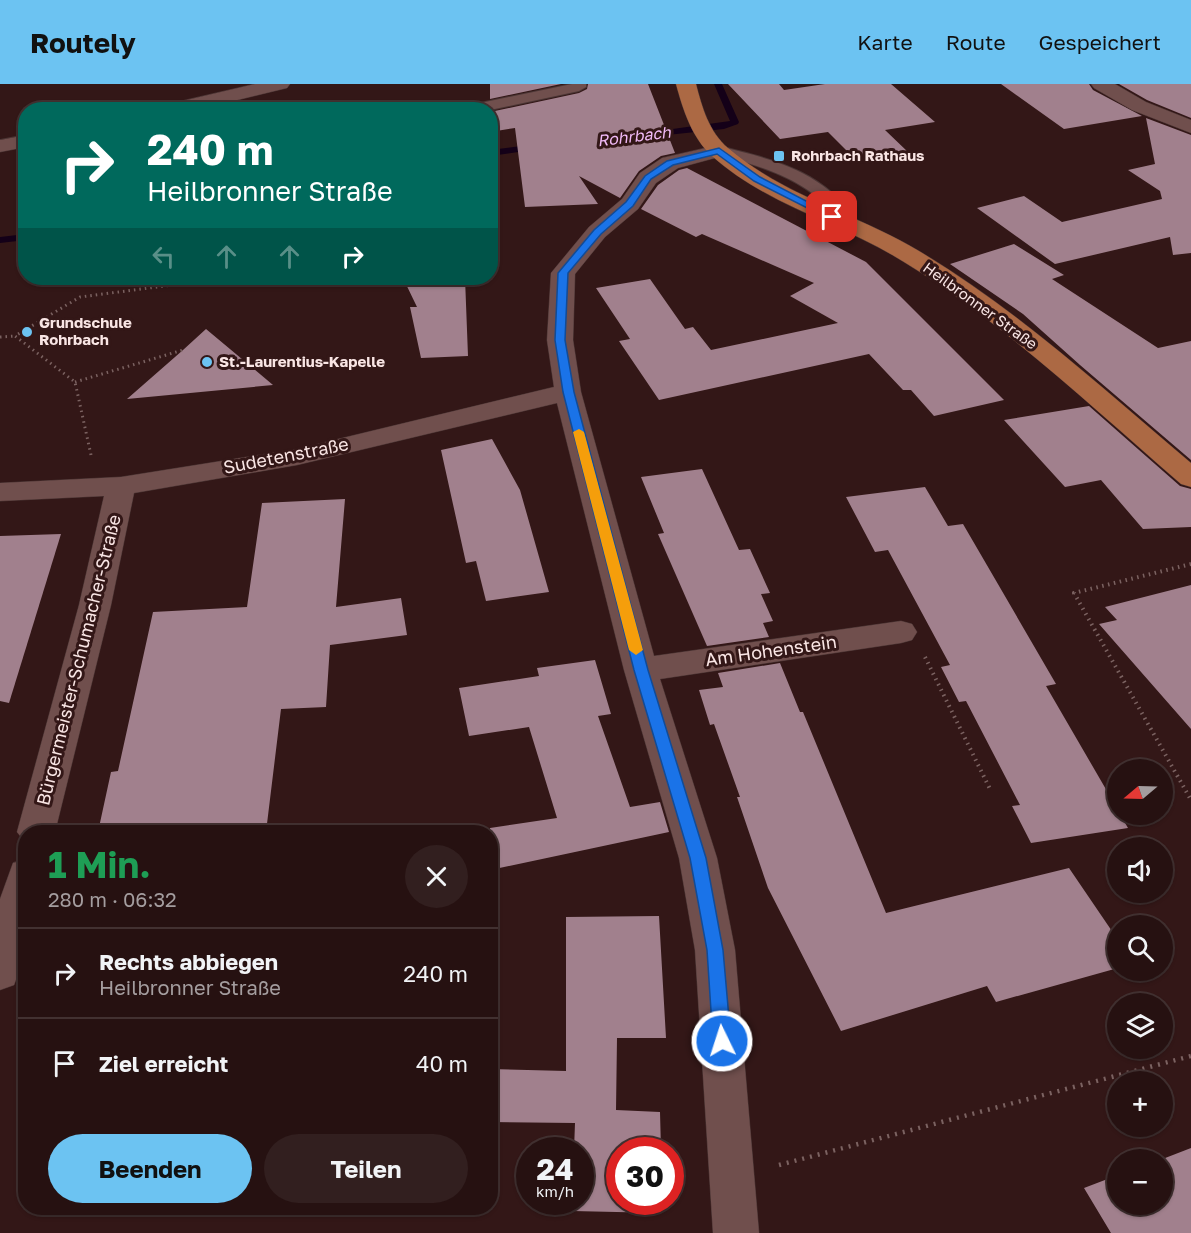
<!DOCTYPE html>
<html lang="de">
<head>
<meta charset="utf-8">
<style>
	:root { --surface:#261111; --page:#321f1f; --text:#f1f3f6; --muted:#a49d9f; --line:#423131; --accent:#6cc3f2 }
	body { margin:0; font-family:"Golos Text",sans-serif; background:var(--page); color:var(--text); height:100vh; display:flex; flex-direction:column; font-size:22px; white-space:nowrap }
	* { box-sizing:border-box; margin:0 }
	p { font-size:20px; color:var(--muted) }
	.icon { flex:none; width:33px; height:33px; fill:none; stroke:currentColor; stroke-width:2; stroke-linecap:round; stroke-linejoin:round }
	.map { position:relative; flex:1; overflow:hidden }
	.sheet { position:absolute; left:18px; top:741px; width:480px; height:390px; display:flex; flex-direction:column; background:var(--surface); border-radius:24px; box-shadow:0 2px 4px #0004,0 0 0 2px var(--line) }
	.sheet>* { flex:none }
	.guide { position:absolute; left:18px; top:18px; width:480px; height:183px; border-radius:24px; box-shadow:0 2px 4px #0004,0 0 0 2px var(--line); background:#00695c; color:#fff; overflow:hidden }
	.needle { width:39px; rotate:251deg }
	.fabs { position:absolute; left:1107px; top:675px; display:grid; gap:12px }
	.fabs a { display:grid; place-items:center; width:66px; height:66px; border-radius:50%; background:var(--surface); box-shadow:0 2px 4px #0004,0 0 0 2px var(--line); font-size:30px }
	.speed { position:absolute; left:516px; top:1053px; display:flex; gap:12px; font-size:30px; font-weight:700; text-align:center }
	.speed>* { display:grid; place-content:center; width:78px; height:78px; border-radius:50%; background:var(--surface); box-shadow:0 2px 4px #0004,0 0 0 2px var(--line); line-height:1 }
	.speed small { font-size:15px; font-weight:400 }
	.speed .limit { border:9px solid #d22; background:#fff; color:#111 }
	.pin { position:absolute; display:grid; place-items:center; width:51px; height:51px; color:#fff; margin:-26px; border-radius:12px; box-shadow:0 3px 9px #0006 }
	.me { position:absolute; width:66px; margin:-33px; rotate:356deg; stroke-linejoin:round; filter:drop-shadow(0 0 4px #0008) }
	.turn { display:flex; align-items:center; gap:21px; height:126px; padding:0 30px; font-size:27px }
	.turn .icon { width:78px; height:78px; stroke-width:2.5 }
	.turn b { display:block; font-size:42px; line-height:51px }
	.lanes { display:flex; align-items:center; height:57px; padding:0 30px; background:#0003; justify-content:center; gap:30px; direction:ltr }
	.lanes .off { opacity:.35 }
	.round { display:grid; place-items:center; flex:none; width:63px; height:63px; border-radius:32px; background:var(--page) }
	.summary { display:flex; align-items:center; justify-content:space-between; height:102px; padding:0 30px }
	h1 { font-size:36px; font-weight:700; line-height:45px; color:#1e9e55 }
	.button { display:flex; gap:12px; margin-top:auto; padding:12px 30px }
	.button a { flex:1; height:69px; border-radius:36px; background:var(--accent); color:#111; font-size:24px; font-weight:700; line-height:69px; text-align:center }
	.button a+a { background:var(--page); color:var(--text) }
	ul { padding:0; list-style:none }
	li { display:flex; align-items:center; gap:18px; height:90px; padding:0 30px; border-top:2px solid var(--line) }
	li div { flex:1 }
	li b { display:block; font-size:22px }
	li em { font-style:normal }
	header { display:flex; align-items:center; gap:36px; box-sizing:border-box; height:84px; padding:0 30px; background:var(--accent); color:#111 }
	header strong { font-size:28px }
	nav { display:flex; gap:33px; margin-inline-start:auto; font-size:21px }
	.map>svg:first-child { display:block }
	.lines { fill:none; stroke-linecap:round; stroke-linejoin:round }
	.stream { fill:#140018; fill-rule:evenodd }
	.building { fill:#a1808d }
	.service-casing { stroke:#4a3534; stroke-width:2 }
	.minor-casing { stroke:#4a3534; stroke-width:1 }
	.primary-casing { stroke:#4a3534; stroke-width:1 }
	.path-far3 { stroke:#7b6261; stroke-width:2; stroke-dasharray:1 3; stroke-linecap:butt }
	.path-far2 { stroke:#7b6261; stroke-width:3; stroke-dasharray:1.5 4; stroke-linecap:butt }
	.path-far1 { stroke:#7b6261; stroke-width:4; stroke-dasharray:1.5 4.5; stroke-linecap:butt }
	.path { stroke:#7b6261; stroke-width:4.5; stroke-dasharray:2 6; stroke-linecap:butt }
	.service { fill:#704f4d; fill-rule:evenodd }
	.minor { fill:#704f4d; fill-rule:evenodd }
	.primary { fill:#ac6944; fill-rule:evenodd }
	.route { fill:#1a73e8; stroke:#114b97; stroke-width:1.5 }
	.slow { fill:#f59e0b }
	.poi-dot { fill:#6cc3f2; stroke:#331717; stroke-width:2 }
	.labels { text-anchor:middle; stroke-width:6; stroke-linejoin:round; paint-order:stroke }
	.far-poi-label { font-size:15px; font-weight:bold; fill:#f9e5e4; stroke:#331717; text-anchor:start }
	.far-street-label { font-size:15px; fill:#f9e5e4; stroke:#331717 }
	.far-water-label { font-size:16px; font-style:italic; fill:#f1baf7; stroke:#331717 }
	.street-label { font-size:18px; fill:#f9e5e4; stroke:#331717 }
</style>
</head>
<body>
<header>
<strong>Routely</strong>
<nav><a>Karte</a><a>Route</a><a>Gespeichert</a></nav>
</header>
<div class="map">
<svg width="1191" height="1149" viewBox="0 0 1191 1149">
	<rect width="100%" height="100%" fill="#331717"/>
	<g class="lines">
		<g class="stream">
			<path d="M714 0H722L739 38 738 40 724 45 648 53V49L651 48 730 37Z"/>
			<path d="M536 60 540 63 539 65 490 72V66Z"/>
			<path d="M26 150V156L0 159V153Z"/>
		</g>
	</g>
	<g class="building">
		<path d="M490 0H561L490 15Z"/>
		<path d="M588 0H648L675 69 661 72 639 87 620 114 579 92 598 120 525 123 515 44 490 48V28L579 9 587 5Z"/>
		<path d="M728 0H779L784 6 825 0H891L935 38 885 46 909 69 857 77 828 48 780 55Z"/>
		<path d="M1001 0H1089L1093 6 1142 32 1064 45Z"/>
		<path d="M1119 0H1191V34L1147 16Z"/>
		<path d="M1146 34 1191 51V169L1173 171 1170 153 1055 180 977 124 1024 112 1062 138 1162 115 1160 107 1128 86 1155 80Z"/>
		<path d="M687 84 866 178 1004 316 934 332 911 306H903L869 270 659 316 619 257 630 255 596 204 650 195 685 245 693 243 711 266 838 239 790 212 814 199 702 150 696 153 641 125 658 101 679 86Z"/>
		<path d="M1014 160 1064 191 1052 195 1158 264 1191 257V376L1080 281 1023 230 950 180Z"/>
		<path d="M403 194H465L468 272 421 274 410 223H417Z"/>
		<path d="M206 245 273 301 127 315 183 266Z"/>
		<path d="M1089 322 1180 402 1191 405V443L1143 445 1101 396 1065 403 1004 336Z"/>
		<path d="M492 355 520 406 549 508 486 517 476 477 466 479 441 366Z"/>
		<path d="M702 385 739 466 750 465 770 509 761 510 773 537 763 539 769 553 707 562 658 450 664 449 641 393Z"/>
		<path d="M925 403 948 442 963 440 1056 600 1046 602 1118 726V730H1120L1128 744 1031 759 1012 722 1020 721 966 617 959 618 941 583 950 581 888 466 875 468 846 413Z"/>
		<path d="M345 415 336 523 401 514 407 551 330 561 326 623 281 625 266 748H98L111 688 118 687 153 528 247 523 262 419Z"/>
		<path d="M61 450 9 619 0 617V452Z"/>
		<path d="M1191 501V645L1099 540 1117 536 1105 523Z"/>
		<path d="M595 576 611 630 598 632 630 723 660 718 669 748 490 786V744L557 734 529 643 469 652 459 604 539 592 537 584Z"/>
		<path d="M780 579 800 628H803L886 829 1069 784 1118 856V884L996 918 987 902 841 947 768 804 737 713H740L714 640 710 641 699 606 723 603 718 589Z"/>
		<path d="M659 832 666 954H617L616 1026 660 1028 661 1066H620V1118H661V1129L572 1127V1118H580V1066H574L575 1039 490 1038V985L566 987V833Z"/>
		<path d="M1191 1064V1149H1111L1084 1104 1118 1091V1120H1162V1076H1160Z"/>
	</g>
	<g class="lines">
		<defs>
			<g id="service">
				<path d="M572 0H586V3L579 7 490 26H459L466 22Z"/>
				<path d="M719 62C779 77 825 88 861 142L853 147 847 146C814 97 769 84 714 70L711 67 714 64Z"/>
			</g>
			<g id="minor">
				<path d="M255 0H290L287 4 196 26H158L161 22Z"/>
				<path d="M1091 0H1115L1146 18 1191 36V49L1132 26 1094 4Z"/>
				<path d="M26 51V63L0 68V56Z"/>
				<path d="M719 61 726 63 730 67 726 71 678 84 656 99 638 125 605 153 575 190 573 256 581 308 654 572 901 537 912 540 917 548 912 556 901 559 660 595 717 774 735 866 759 1149H713L695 866 679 774 624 586 557 319 297 381 134 409 111 521 55 748H26V759L17 748 79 521 104 412 0 417V399L121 393 297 365 554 303 547 256 551 189 589 143 622 115 640 89 662 74Z"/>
				<path d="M26 775V868L14 901 0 906V815L13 779Z"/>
			</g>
			<path id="primary" d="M676 0H696C702 23 709 48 728 64 784 112 857 130 919 167 1018 226 1103 305 1191 379V403L1181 400C1092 323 1005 240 904 178 842 139 768 122 712 72 692 54 683 26 676 0Z"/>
		</defs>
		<use href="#service" class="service-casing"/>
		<use href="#minor" class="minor-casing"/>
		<use href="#primary" class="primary-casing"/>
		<path class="path-far3" d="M168 202 206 197 204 194"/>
		<g class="path-far2">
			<path d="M0 253 15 252"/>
			<path d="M75 298 183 266"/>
			<path d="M91 371 75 298 15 252 80 213 180 200"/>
		</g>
		<g class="path-far1">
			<path d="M1191 480 1074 509 1191 716"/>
			<path d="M925 573 991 707"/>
		</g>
		<path class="path" d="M779 1081 1191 972"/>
		<use href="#service" class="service"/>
		<use href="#minor" class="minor"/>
		<use href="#primary" class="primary"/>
	</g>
	<path class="route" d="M719 64 760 93 837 133 829 135 754 97 717 70 673 81 651 95 633 122 601 150 568 189 565 256 574 308 648 586 706 774 723 866 731 957 728 963 722 965 716 963 713 957 707 866 690 774 634 586 563 308 555 256 558 189 594 146 626 118 645 92 667 77Z"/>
	<path class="slow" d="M579 345 584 348 643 566 636 571 629 566 573 348Z"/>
	<g class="poi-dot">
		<rect x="773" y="66" width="12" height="12" rx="3"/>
		<circle cx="27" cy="248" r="6"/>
		<circle cx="207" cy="278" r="6"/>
	</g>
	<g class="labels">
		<g class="far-poi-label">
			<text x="791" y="77">Rohrbach Rathaus</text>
			<text x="39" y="244">Grundschule<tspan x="39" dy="17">Rohrbach</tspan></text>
			<text x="219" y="283">St.-Laurentius-Kapelle</text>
		</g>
		<g class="far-street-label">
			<text transform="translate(980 222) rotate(36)" y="5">Heilbronner Straße</text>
		</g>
		<g class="far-water-label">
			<text transform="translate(634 52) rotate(-7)" y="6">Rohrbach</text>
		</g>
		<g class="street-label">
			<text transform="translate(286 372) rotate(-11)" y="6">Sudetenstraße</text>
			<text transform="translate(771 567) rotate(-8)" y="6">Am Hohenstein</text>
			<text transform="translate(79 576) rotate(-76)" y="6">Bürgermeister-Schumacher-Straße</text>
		</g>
	</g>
</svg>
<div class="fabs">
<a><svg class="needle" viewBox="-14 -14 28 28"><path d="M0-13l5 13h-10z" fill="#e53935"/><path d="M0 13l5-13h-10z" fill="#a49d9f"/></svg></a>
<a><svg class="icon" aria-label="sound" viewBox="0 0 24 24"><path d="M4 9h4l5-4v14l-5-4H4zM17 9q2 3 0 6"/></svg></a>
<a><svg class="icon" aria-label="search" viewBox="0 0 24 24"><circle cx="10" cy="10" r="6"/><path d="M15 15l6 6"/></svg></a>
<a><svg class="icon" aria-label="layers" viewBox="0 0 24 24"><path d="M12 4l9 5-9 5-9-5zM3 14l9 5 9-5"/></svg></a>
<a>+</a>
<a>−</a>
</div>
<div class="speed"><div>24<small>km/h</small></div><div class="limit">30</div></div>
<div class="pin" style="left:832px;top:133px;background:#d93025"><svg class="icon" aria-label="arrive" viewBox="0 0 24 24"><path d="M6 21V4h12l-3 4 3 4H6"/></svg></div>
<svg class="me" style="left:722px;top:957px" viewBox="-20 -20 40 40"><circle r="17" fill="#1a73e8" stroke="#fff" stroke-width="3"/><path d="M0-11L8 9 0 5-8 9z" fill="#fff"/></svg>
<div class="guide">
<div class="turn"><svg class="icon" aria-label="right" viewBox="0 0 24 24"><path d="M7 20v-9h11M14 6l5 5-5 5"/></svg><div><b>240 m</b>Heilbronner Straße</div></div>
<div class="lanes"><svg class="icon off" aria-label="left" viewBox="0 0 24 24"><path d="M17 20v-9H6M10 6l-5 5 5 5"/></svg><svg class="icon off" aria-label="ahead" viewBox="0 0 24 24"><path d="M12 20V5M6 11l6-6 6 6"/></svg><svg class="icon off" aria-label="ahead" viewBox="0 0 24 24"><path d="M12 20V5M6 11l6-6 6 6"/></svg><svg class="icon" aria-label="right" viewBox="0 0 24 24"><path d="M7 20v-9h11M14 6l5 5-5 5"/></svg></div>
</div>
<section class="sheet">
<div class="summary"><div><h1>1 Min.</h1><p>280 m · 06:32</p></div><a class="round"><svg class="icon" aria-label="close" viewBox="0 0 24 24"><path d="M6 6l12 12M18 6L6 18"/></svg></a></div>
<ul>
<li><svg class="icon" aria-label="right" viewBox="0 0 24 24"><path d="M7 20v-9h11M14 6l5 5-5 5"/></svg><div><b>Rechts abbiegen</b><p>Heilbronner Straße</p></div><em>240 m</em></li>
<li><svg class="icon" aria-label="arrive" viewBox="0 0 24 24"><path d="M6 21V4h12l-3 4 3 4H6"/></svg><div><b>Ziel erreicht</b></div><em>40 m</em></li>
</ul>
<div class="button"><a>Beenden</a><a>Teilen</a></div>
</section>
</div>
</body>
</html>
